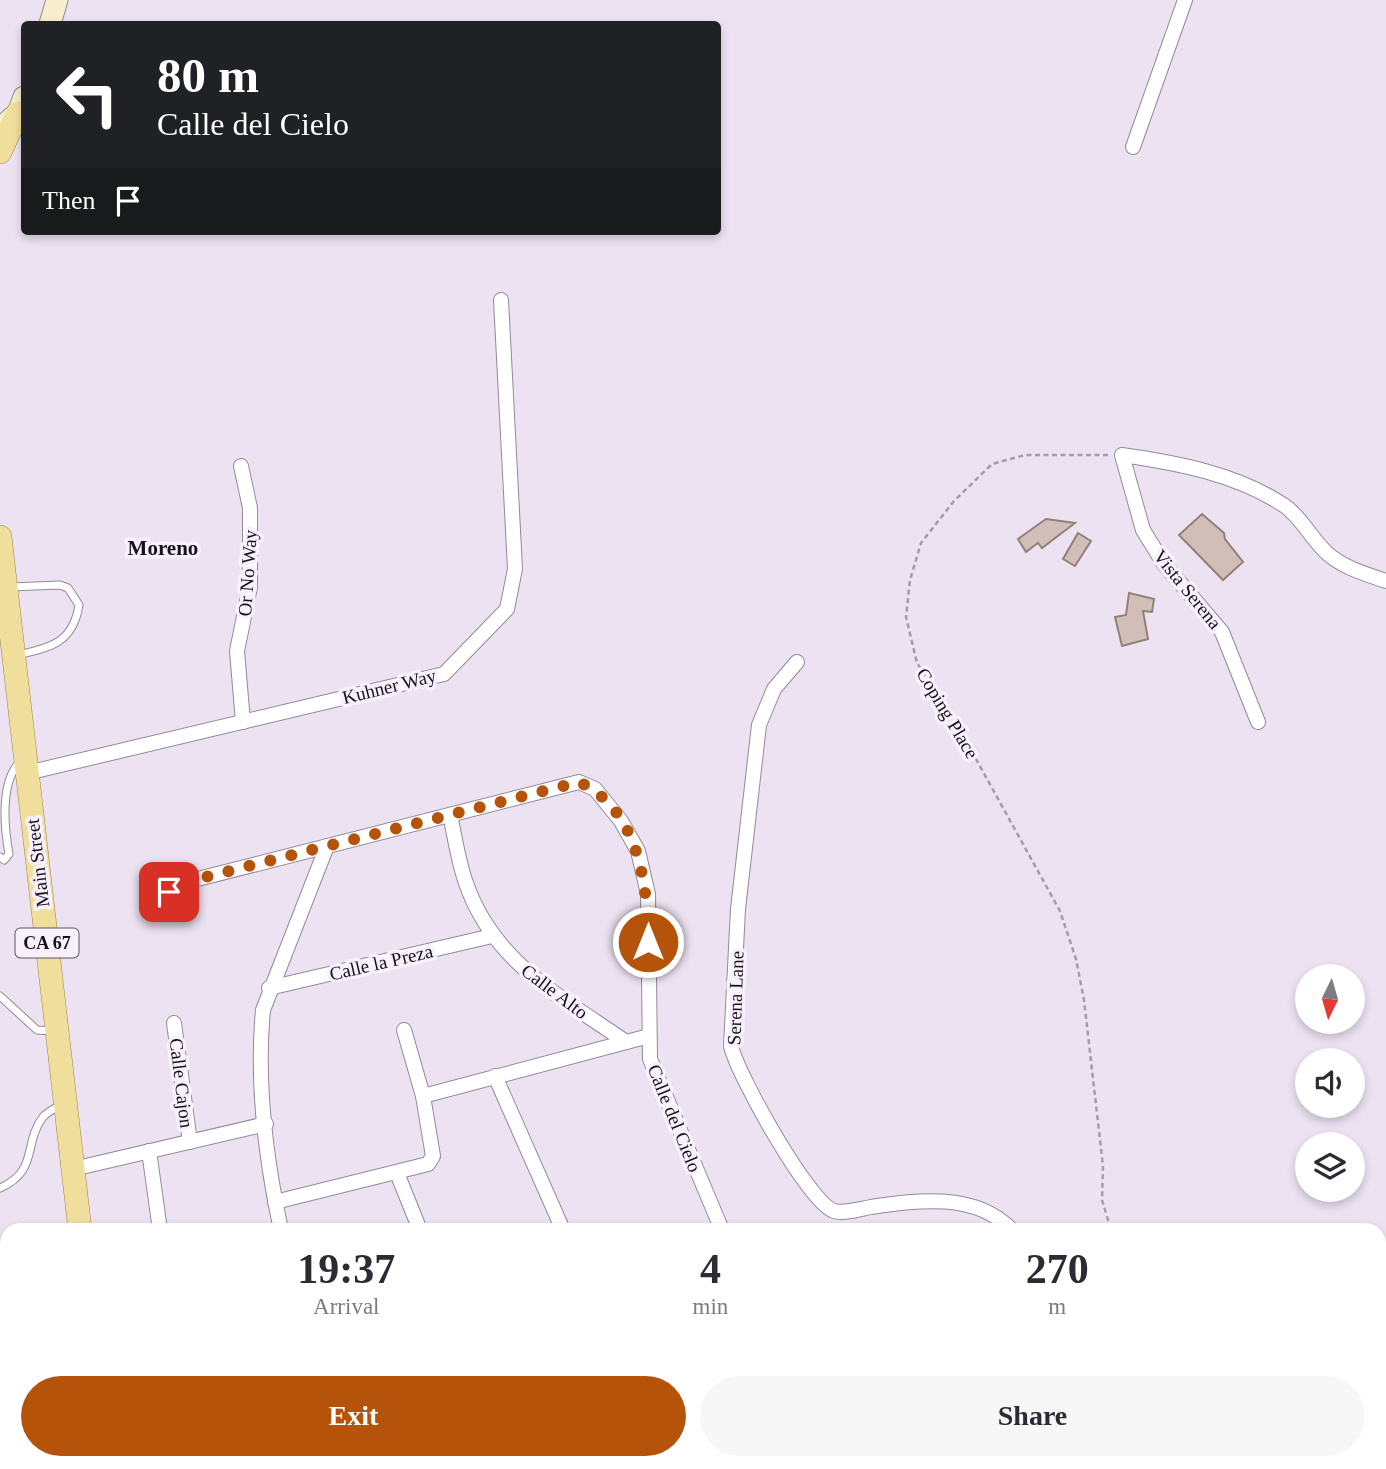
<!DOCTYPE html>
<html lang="en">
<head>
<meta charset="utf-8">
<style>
	:root { --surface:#fff; --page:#f7f7f7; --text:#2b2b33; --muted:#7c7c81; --accent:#b45309 }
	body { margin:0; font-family:"Times New Roman",serif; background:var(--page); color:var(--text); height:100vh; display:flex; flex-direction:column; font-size:26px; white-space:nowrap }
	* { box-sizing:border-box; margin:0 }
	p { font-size:23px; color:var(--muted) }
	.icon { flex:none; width:38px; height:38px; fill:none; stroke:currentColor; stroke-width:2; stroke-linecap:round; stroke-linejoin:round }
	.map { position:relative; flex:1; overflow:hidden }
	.panel { position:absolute; left:0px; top:1223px; width:1386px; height:247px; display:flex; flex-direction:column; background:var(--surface); border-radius:21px 21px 0 0; box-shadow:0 4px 10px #0003 }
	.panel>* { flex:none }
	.top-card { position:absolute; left:21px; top:21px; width:700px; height:214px; border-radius:7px; box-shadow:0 4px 10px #0003; background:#202124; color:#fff; overflow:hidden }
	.needle { width:46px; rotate:185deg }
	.fabs { position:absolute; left:1295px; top:964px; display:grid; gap:14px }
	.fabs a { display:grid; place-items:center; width:70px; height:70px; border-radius:50%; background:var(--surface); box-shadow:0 4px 10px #0003; font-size:35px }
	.pin { position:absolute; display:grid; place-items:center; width:60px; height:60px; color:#fff; margin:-30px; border-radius:14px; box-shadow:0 4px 10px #0006 }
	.me { position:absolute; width:77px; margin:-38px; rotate:0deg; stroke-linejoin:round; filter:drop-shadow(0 0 5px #0008) }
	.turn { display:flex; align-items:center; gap:24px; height:147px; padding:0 21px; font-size:32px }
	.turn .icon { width:91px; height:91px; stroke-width:2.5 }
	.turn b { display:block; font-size:49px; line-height:60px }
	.then { display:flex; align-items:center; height:66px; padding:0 21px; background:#0003; gap:14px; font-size:26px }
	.eta { display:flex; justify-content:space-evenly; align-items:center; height:119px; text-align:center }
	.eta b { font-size:42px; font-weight:700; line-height:49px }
	.cta { display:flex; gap:14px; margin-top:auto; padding:14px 21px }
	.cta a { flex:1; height:80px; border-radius:42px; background:var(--accent); color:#fff; font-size:28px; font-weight:700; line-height:80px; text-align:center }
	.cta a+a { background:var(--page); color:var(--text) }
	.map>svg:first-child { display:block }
	.building { fill:#d2beb9; stroke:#93807b; stroke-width:2 }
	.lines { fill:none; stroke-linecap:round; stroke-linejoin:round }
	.lane-casing { stroke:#938a99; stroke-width:9 }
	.street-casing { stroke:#938a99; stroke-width:16 }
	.secondary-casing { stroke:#938a99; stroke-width:23 }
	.primary-casing { stroke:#9d8843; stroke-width:24 }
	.path { stroke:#a49ca9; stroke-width:2.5; stroke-dasharray:5 3.5; stroke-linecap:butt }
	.lane { stroke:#fff; stroke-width:7 }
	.street { stroke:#fff; stroke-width:14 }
	.secondary { stroke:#f8eece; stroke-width:21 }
	.primary { stroke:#f0de9c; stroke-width:23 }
	.route { stroke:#b45309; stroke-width:12; stroke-dasharray:0 21.6 }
	.labels { text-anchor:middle; stroke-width:7; stroke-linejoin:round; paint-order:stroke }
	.shield { fill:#f8f0fd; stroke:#5a555d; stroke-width:2 }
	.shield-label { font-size:18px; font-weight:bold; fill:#161218 }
	.street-label { font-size:19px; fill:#161218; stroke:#f8f0fd }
	.neighbourhood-label { font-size:21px; font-weight:bold; fill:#161218; stroke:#f8f0fd }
</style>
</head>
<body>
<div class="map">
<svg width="1386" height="1469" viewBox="0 0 1386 1469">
	<rect width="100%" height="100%" fill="#ece2f2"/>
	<g class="building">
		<path d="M1202 514 1224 533 1225 539 1243 562 1223 580 1179 535Z"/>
		<path d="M1046 519 1075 523 1042 548 1038 543 1026 552 1018 539Z"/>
		<path d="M1078 533 1091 541 1075 566 1063 559Z"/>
		<path d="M1129 593 1154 599 1152 612 1143 611 1148 639 1122 646 1115 617 1126 615Z"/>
	</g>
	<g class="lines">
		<defs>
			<g id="lane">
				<path d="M10 587 60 585 68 588 79 605C73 643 51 647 18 655"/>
				<path d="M0 857 4 860 9 854C4 826 0 780 21 761"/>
				<path d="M0 996 37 1030 53 1031"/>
				<path d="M0 1188C39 1171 23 1143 43 1117 47 1112 56 1108 62 1104"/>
			</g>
			<g id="street">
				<path d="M1133 147 1185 0"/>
				<path d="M241 466 250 508V587L237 651 243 722"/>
				<path d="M797 662 774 689 759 725 738 909 731 1046C737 1074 809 1203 834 1211 844 1214 860 1209 871 1207 919 1200 975 1192 1012 1230"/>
				<path d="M1258 722 1222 632 1164 564 1143 530 1122 455C1178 463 1237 474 1285 506 1302 518 1312 540 1328 554 1344 568 1366 574 1386 581"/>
				<path d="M27 773 444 674 507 609 515 569 501 300"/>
				<path d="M450 815C455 837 458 861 466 883 493 962 561 997 626 1042"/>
				<path d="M169 892 174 885 579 782 595 789 621 821 638 851 648 894 650 1059 722 1230"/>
				<path d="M269 988 492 936"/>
				<path d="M174 1023 190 1142"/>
				<path d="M495 1076 563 1230"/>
				<path d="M423 1096 649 1036"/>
				<path d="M149 1151 160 1230"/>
				<path d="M73 1169 266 1124"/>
				<path d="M397 1173 420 1230"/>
				<path d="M275 1202 428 1164 433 1156 423 1096 404 1030"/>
				<path d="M281 1230C266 1160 256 1082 263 1010L327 846"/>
				<path d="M867 1463 876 1465"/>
				<path d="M1288 1463 1289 1469"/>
				<path d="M832 1469 844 1463"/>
			</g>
			<g id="secondary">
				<path d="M50 24 57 0"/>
				<path d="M4 125 18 113 24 97"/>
			</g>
			<g id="primary">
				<path d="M0 152 18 113"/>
				<path d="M0 537 80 1230"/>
				<path d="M107 1463V1469"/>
			</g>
		</defs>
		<use href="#lane" class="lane-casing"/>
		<use href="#street" class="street-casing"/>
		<use href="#secondary" class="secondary-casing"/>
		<use href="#primary" class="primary-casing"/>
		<path class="path" d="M1108 455H1025L992 464 954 501 921 543 910 580 906 617 917 663 950 712 1060 911 1076 959 1084 1000 1103 1166 1102 1200 1111 1230"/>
		<use href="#lane" class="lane"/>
		<use href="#street" class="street"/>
		<use href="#secondary" class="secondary"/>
		<use href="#primary" class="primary"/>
	</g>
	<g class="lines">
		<path class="route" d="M169 892 174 885 579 782C638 809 648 884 648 942"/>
	</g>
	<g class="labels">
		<rect class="shield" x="15.5" y="928.5" width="63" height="29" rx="5"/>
		<g class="shield-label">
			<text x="47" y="949">CA 67</text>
		</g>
		<g class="street-label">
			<text transform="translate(247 573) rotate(-86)" y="7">Or No Way</text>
			<text transform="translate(1188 589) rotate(51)" y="7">Vista Serena</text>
			<text transform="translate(389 686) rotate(-14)" y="7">Kuhner Way</text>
			<text transform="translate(948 713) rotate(59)" y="7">Coping Place</text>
			<text transform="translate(37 863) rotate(-97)" y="7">Main Street</text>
			<text transform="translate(381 962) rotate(-13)" y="7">Calle la Preza</text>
			<text transform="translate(555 991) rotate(37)" y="7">Calle Alto</text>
			<text transform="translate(735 998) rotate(-88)" y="7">Serena Lane</text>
			<text transform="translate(182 1083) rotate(83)" y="7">Calle Cajon</text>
			<text transform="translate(675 1118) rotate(68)" y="7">Calle del Cielo</text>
		</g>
		<g class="neighbourhood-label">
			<text x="163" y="555">Moreno</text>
		</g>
	</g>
</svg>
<div class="fabs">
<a><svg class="needle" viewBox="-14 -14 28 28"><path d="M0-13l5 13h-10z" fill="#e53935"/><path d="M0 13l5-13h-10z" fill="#7c7c81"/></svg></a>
<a><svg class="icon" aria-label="sound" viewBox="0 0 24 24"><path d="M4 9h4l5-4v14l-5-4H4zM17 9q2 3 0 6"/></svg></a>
<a><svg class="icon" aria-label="layers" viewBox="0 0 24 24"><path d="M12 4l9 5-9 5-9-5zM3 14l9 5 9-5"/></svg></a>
</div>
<div class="pin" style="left:169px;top:892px;background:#d93025"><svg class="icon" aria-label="arrive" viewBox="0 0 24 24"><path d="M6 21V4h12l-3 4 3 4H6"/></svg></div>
<svg class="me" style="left:648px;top:942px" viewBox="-20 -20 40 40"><circle r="17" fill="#b45309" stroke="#fff" stroke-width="3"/><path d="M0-11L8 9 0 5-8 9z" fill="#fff"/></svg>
<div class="top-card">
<div class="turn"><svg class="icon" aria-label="left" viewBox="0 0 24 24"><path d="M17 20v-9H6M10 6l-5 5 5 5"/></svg><div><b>80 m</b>Calle del Cielo</div></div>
<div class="then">Then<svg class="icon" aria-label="arrive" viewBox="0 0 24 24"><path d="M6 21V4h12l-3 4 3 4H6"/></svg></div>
</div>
<section class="panel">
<div class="eta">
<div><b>19:37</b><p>Arrival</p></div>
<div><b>4</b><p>min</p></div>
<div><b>270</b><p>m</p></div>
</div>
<div class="cta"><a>Exit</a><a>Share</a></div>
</section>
</div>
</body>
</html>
